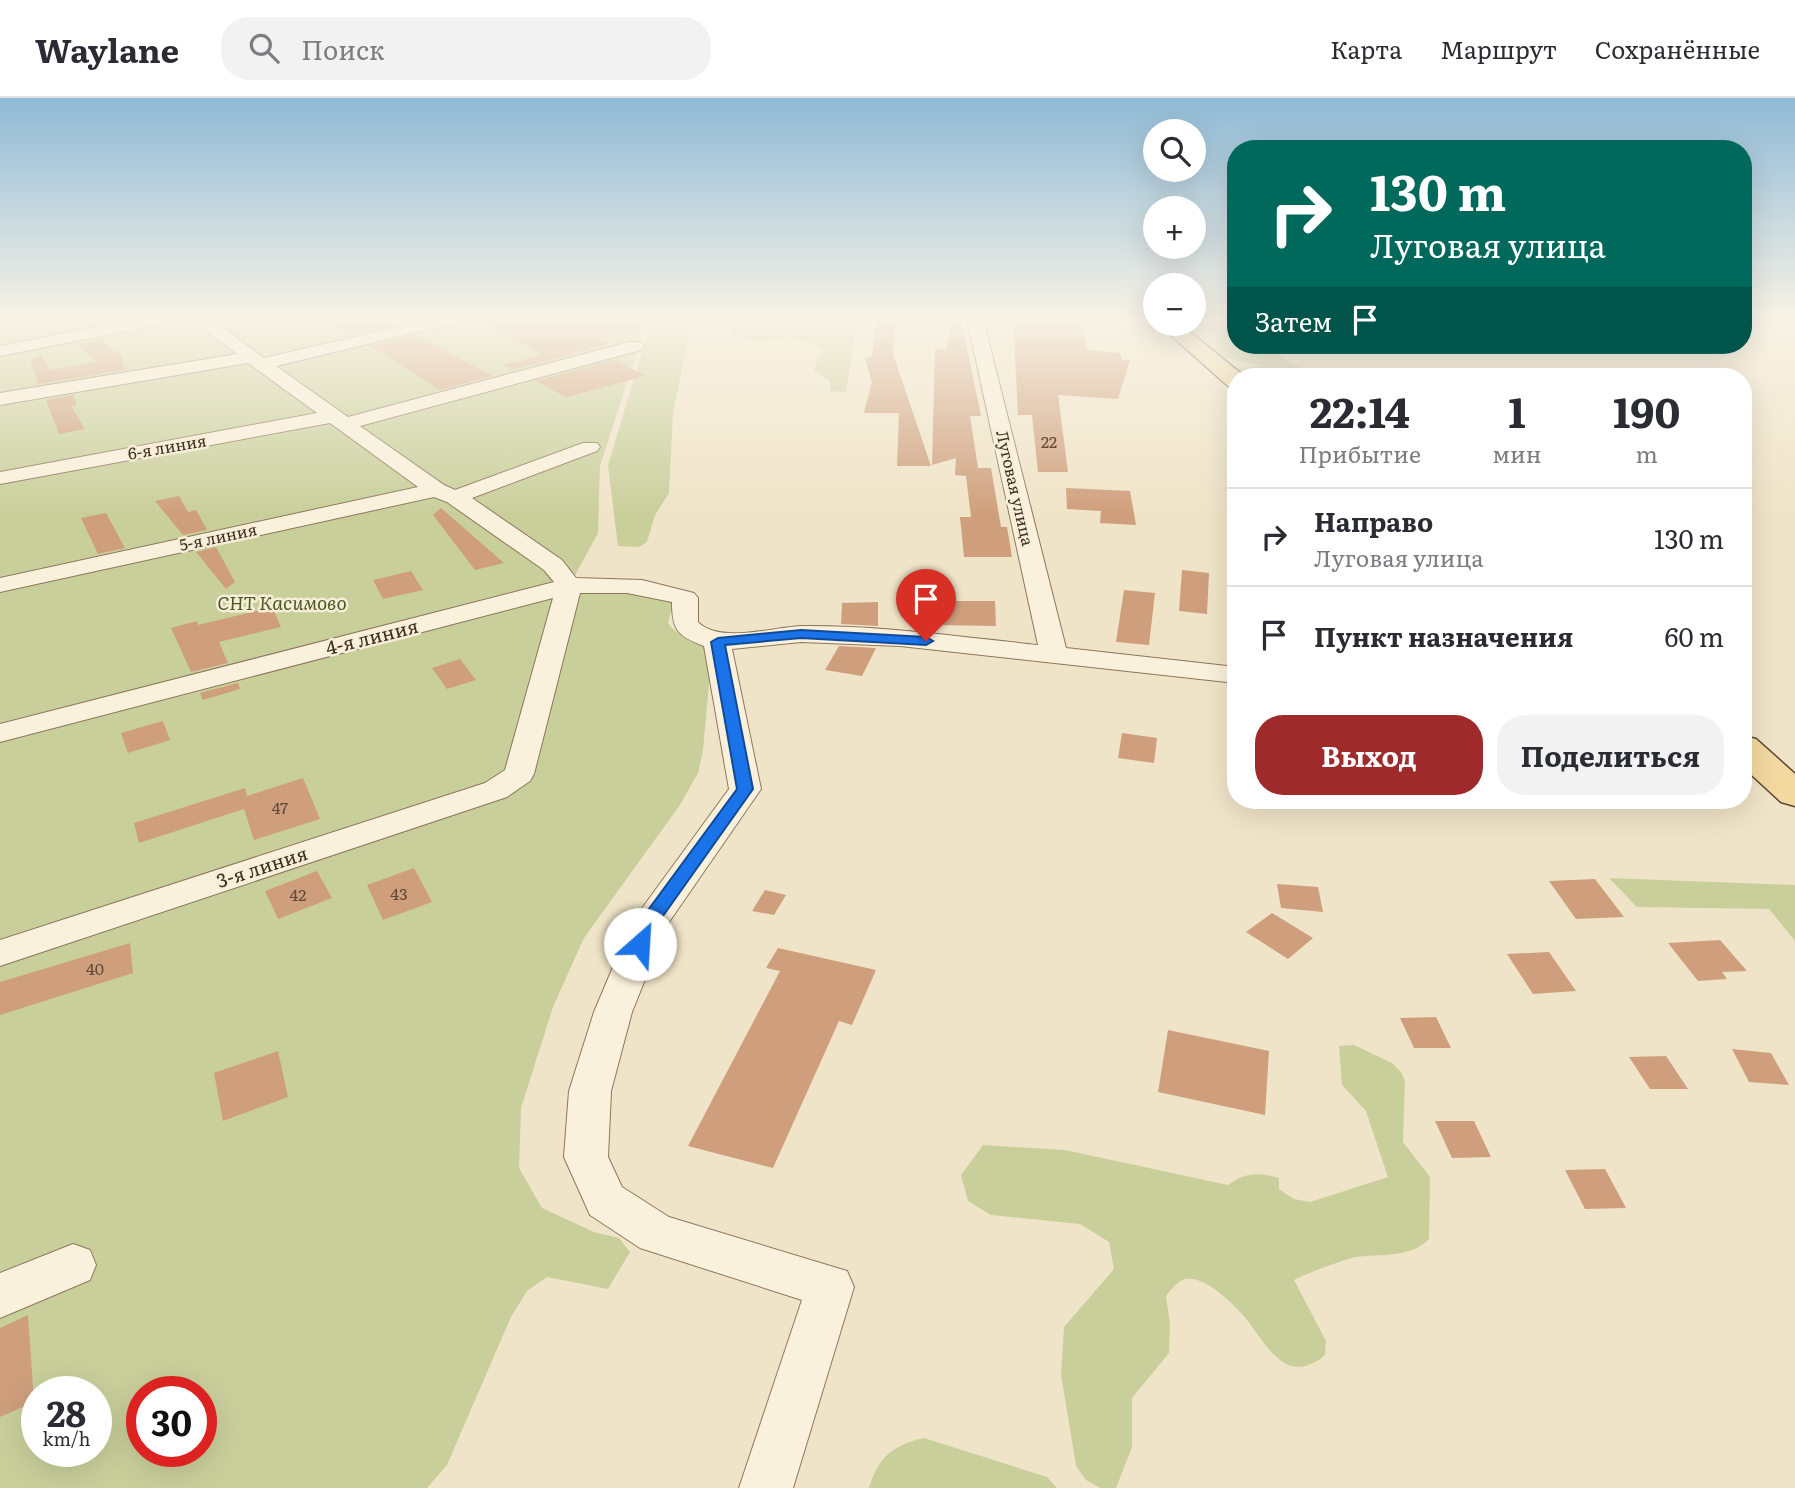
<!DOCTYPE html>
<html lang="ru">
<head>
<meta charset="utf-8">
<style>
	:root { --surface:#fff; --page:#f2f2f3; --text:#2b2b33; --muted:#7c7c81; --line:#e1e1e2; --accent:#9e2a2b }
	body { margin:0; font-family:Literata,serif; background:var(--page); color:var(--text); height:100vh; display:flex; flex-direction:column; font-size:26px; white-space:nowrap }
	* { box-sizing:border-box; margin:0 }
	p { font-size:23px; color:var(--muted) }
	.icon { flex:none; width:38px; height:38px; fill:none; stroke:currentColor; stroke-width:2; stroke-linecap:round; stroke-linejoin:round }
	.map { position:relative; flex:1; overflow:hidden }
	.sheet { position:absolute; left:1227px; top:270px; width:525px; height:441px; display:flex; flex-direction:column; background:var(--surface); border-radius:28px; box-shadow:0 7px 28px #0002 }
	.sheet>* { flex:none }
	.guide { position:absolute; left:1227px; top:42px; width:525px; height:214px; border-radius:28px; box-shadow:0 7px 28px #0002; background:#00695c; color:#fff; overflow:hidden }
	.fabs { position:absolute; left:1143px; top:21px; display:grid; gap:14px }
	.fabs a { display:grid; place-items:center; width:63px; height:63px; border-radius:50%; background:var(--surface); box-shadow:0 7px 28px #0002; font-size:35px }
	.speed { position:absolute; left:21px; top:1278px; display:flex; gap:14px; font-size:35px; font-weight:700; text-align:center }
	.speed>* { display:grid; place-content:center; width:91px; height:91px; border-radius:50%; background:var(--surface); box-shadow:0 7px 28px #0002; line-height:1 }
	.speed small { font-size:18px; font-weight:400 }
	.speed .limit { border:10px solid #d22; background:#fff; color:#111 }
	.pin { position:absolute; display:grid; place-items:center; width:60px; height:60px; color:#fff; margin:-72px -30px; border-radius:50% 50% 50% 0; rotate:-45deg; box-shadow:0 0 7px #0007 }
	.pin .icon { rotate:45deg }
	.me { position:absolute; width:77px; margin:-38px; rotate:26deg; stroke-linejoin:round; filter:drop-shadow(0 0 5px #0008) }
	.turn { display:flex; align-items:center; gap:24px; height:147px; padding:0 28px; font-size:32px }
	.turn .icon { width:91px; height:91px; stroke-width:2.5 }
	.turn b { display:block; font-size:49px; line-height:60px }
	.then { display:flex; align-items:center; height:66px; padding:0 28px; background:#0003; gap:14px; font-size:26px }
	.eta { display:flex; justify-content:space-evenly; align-items:center; height:119px; text-align:center }
	.eta b { font-size:42px; font-weight:700; line-height:49px }
	.button { display:flex; gap:14px; margin-top:auto; padding:14px 28px }
	.button a { flex:1; height:80px; border-radius:28px; background:var(--accent); color:#fff; font-size:28px; font-weight:700; line-height:80px; text-align:center }
	.button a+a { background:var(--page); color:var(--text) }
	ul { padding:0; list-style:none }
	li { display:flex; align-items:center; gap:21px; height:98px; padding:0 28px; border-top:2px solid var(--line) }
	li div { flex:1 }
	li b { display:block; font-size:26px }
	li em { font-style:normal }
	header { display:flex; align-items:center; gap:42px; box-sizing:border-box; height:98px; padding:0 35px; background:var(--surface); border-bottom:2px solid var(--line) }
	header strong { font-size:33px }
	nav { display:flex; gap:38px; margin-inline-start:auto; font-size:24px }
	.search { width:490px; height:63px; background:var(--page); display:flex; align-items:center; gap:18px; box-sizing:border-box; padding:0 24px; border-radius:28px; color:var(--muted); font-size:26px }
	.map>svg:first-child { display:block }
	.green { fill:#c9cf9b; fill-rule:evenodd }
	.building { fill:#cf9f7d }
	.lines { fill:none; stroke-linecap:round; stroke-linejoin:round }
	.minor-casing { stroke:#8d765c; stroke-width:2 }
	.primary-casing { stroke:#5b4430; stroke-width:3 }
	.minor { fill:#faf1dc; fill-rule:evenodd }
	.primary { fill:#f3d9a0; fill-rule:evenodd }
	.route { fill:#1a73e8; stroke:#114b97; stroke-width:2 }
	.labels { text-anchor:middle; stroke-width:5; stroke-linejoin:round; paint-order:stroke }
	.number-label { font-size:16px; fill:#624a37 }
	.far-street-label { font-size:16px; fill:#3d2e20; stroke:#f7eed8 }
	.park-label { font-size:19px; font-style:italic; fill:#4d5a26; stroke:#f7eed8 }
	.street-label { font-size:19px; fill:#3d2e20; stroke:#f7eed8 }
</style>
</head>
<body>
<header>
<strong>Waylane</strong>
<div class="search"><svg class="icon" aria-label="search" viewBox="0 0 24 24"><circle cx="10" cy="10" r="6"/><path d="M15 15l6 6"/></svg>Поиск</div>
<nav><a>Карта</a><a>Маршрут</a><a>Сохранённые</a></nav>
</header>
<div class="map">
<svg width="1795" height="1390" viewBox="0 0 1795 1390">
	<rect width="100%" height="100%" fill="#f0e4c8"/>
	<g class="green">
		<path d="M0 221H644L637 254 600 368 598 435 573 481 674 503 668 525C679 541 697 542 712 553L703 652 698 675 680 707 584 840 553 909 521 1010 519 1070 542 1110 594 1134 619 1140 630 1154 608 1191 547 1179 527 1193 511 1219 447 1367 427 1390H0ZM37 1293H96V1353H37ZM142 1293H201V1353H142Z"/>
		<path d="M652 221H687L691 227 673 315 669 395 655 417 647 444 639 449 618 448 608 367Z"/>
		<path d="M737 221H857L846 294 830 293V283L813 273 824 250 790 239 754 244 732 236Z"/>
		<path d="M1194 221H1222L1235 231 1236 247H1262L1314 278H1241L1231 271 1264 268 1217 257 1216 238 1194 225Z"/>
		<path d="M1609 780 1795 787V843L1769 811 1637 809Z"/>
		<path d="M1354 947 1392 965 1401 974 1405 983 1403 1044 1430 1079 1429 1141C1411 1160 1380 1156 1356 1159 1348 1160 1300 1178 1294 1182L1326 1243 1325 1257C1287 1289 1268 1249 1247 1222 1236 1208 1205 1177 1186 1181 1178 1182 1171 1192 1166 1198L1170 1226 1169 1255 1132 1300V1349L1116 1390H1100L1086 1382 1076 1368 1061 1276 1064 1229 1114 1171 1109 1144 1080 1126 991 1117 968 1103 961 1077 983 1047 1065 1052 1228 1087C1245 1074 1258 1074 1279 1080V1091L1294 1101 1310 1104 1388 1079 1366 1013 1342 987 1339 948Z"/>
		<path d="M924 1340 1047 1379 1057 1390H869C878 1359 893 1347 924 1340Z"/>
	</g>
	<g class="building">
		<path d="M325 221H384L395 227 351 237Z"/>
		<path d="M479 221H641L642 231 596 241 608 246 512 272 502 267 542 257Z"/>
		<path d="M876 221H895L893 256 931 368H897L899 315H864L872 284 865 260 872 259Z"/>
		<path d="M951 221H961L981 318H970L978 370H991L1001 429H1007L1012 459H964L960 419H971L966 378 955 377 956 360 932 367 935 251H947Z"/>
		<path d="M1013 221H1076V225H1082L1087 252 1120 255 1122 262H1130L1118 301 1058 297 1068 374H1038L1032 317H1018Z"/>
		<path d="M415 237 493 278 440 292 370 248Z"/>
		<path d="M101 241 121 258 125 272 39 286 30 262 41 257 50 272 97 264 76 246Z"/>
		<path d="M615 262 646 278 566 299 535 283Z"/>
		<path d="M73 297 77 307 71 308 85 331 59 336 46 302Z"/>
		<path d="M1066 390 1130 393 1136 427 1100 425 1101 413 1067 411Z"/>
		<path d="M179 398 188 414 196 412 207 432 183 437 155 403Z"/>
		<path d="M441 410 504 465 475 472 433 417Z"/>
		<path d="M106 415 125 450 98 456 81 420Z"/>
		<path d="M216 449 235 484 226 491 196 454Z"/>
		<path d="M1182 472 1209 475 1207 516 1179 513Z"/>
		<path d="M411 473 423 492 383 501 373 482Z"/>
		<path d="M1124 492 1155 495 1149 547 1116 544Z"/>
		<path d="M937 503H995L996 528 936 527Z"/>
		<path d="M878 504V528L841 526 842 505Z"/>
		<path d="M272 509 281 529 219 544 228 565 191 574 171 530 197 523 198 527Z"/>
		<path d="M839 548 876 550 862 578 825 572Z"/>
		<path d="M460 561 476 582 447 591 432 570Z"/>
		<path d="M238 585 240 591 203 602 200 595Z"/>
		<path d="M163 623 170 642 128 655 121 635Z"/>
		<path d="M1122 635 1157 640 1154 665 1118 660Z"/>
		<path d="M303 680 320 721 254 742 244 711 139 745 134 725 245 690 247 698Z"/>
		<path d="M414 770 432 804 383 822 367 787Z"/>
		<path d="M317 773 332 800 278 821 265 793Z"/>
		<path d="M1595 781 1624 819 1576 821 1549 783Z"/>
		<path d="M1277 786 1318 789 1323 814 1281 810Z"/>
		<path d="M765 792 786 797 774 817 752 813Z"/>
		<path d="M1272 815 1313 840 1288 861 1246 834Z"/>
		<path d="M1720 842 1747 873 1722 874 1727 881 1698 883 1668 845Z"/>
		<path d="M130 845 133 875 0 917V884Z"/>
		<path d="M778 850 876 872 852 927 839 923 773 1070 688 1048 780 873 766 870Z"/>
		<path d="M1549 854 1576 893 1533 896 1507 856Z"/>
		<path d="M1436 919 1451 950H1414L1400 920Z"/>
		<path d="M1168 932 1269 953 1265 1017 1158 994Z"/>
		<path d="M1732 951 1771 955 1789 987 1749 984Z"/>
		<path d="M278 953 288 999 223 1023 214 975Z"/>
		<path d="M1666 958 1688 991H1650L1629 959Z"/>
		<path d="M1435 1023H1474L1491 1059 1452 1060Z"/>
		<path d="M1605 1071 1626 1110 1585 1111 1565 1072Z"/>
		<path d="M28 1217 34 1304 0 1319V1230Z"/>
	</g>
	<g class="lines">
		<defs>
			<g id="minor">
				<path d="M137 221H170L162 226 0 258V248Z"/>
				<path d="M191 221H210L264 260 433 221H462L460 224 276 268 348 319 629 244H641L644 248 641 252 360 328 444 387 455 392 583 345H597L600 349 597 353 472 400 562 462 576 480 642 482 694 495 698 500V524C719 546 773 529 802 528 881 527 960 539 1038 547L967 221H983L1066 550 1236 569V585L900 548 801 544 732 551 761 691 667 827 632 914 611 993 608 1059 622 1089 669 1119 847 1173 854 1189 793 1390H739L802 1202 640 1150 590 1117 564 1059 569 993 594 914 632 824 729 691 704 548C678 538 672 533 672 504L627 495H580L534 676 530 683 507 699 0 868V842L485 685 505 672 553 500 0 644V626L554 484 544 472 447 404 434 399 0 494V480L418 389 330 325 0 386V374L317 315 248 265 0 307V295L237 256Z"/>
				<path d="M73 1146 90 1152 96 1167 90 1182 0 1220V1175Z"/>
			</g>
			<g id="primary">
				<path d="M1158 226H1180L1244 278H1236V290L1228 288Z"/>
				<path d="M1743 638 1756 641 1795 676V708L1781 704 1743 669Z"/>
			</g>
		</defs>
		<use href="#minor" class="minor-casing"/>
		<use href="#primary" class="primary-casing"/>
		<use href="#minor" class="minor"/>
		<use href="#primary" class="primary"/>
	</g>
	<linearGradient id="sky" x2="0" y2="1"><stop stop-color="#8fbad6"/><stop offset="0.53" stop-color="#f8f3e6"/><stop offset="1" stop-color="#f8f3e6" stop-opacity="0"/></linearGradient>
	<rect width="1795" height="416" fill="url(#sky)"/>
	<path class="route" d="M801 532 926 539 933 543 926 547 801 540 725 547 753 691 658 825 647 851H634L631 846 643 819 737 691 711 544 718 540Z"/>
	<g class="labels">
		<g class="number-label">
			<text x="1049" y="350">22</text>
			<text x="280" y="716">47</text>
			<text x="399" y="802">43</text>
			<text x="298" y="803">42</text>
			<text x="95" y="877">40</text>
		</g>
		<g class="far-street-label">
			<text transform="translate(167 349) rotate(-10)" y="6">6-я линия</text>
			<text transform="translate(1015 390) rotate(77)" y="6">Луговая улица</text>
			<text transform="translate(218 439) rotate(-12)" y="6">5-я линия</text>
		</g>
		<g class="park-label">
			<text x="282" y="512">СНТ Касимово</text>
		</g>
		<g class="street-label">
			<text transform="translate(372 539) rotate(-14)" y="7">4-я линия</text>
			<text transform="translate(262 769) rotate(-18)" y="7">3-я линия</text>
		</g>
	</g>
</svg>
<div class="fabs">
<a><svg class="icon" aria-label="search" viewBox="0 0 24 24"><circle cx="10" cy="10" r="6"/><path d="M15 15l6 6"/></svg></a>
<a>+</a>
<a>−</a>
</div>
<div class="speed"><div>28<small>km/h</small></div><div class="limit">30</div></div>
<div class="pin" style="left:926px;top:543px;background:#d93025"><svg class="icon" aria-label="arrive" viewBox="0 0 24 24"><path d="M6 21V4h12l-3 4 3 4H6"/></svg></div>
<svg class="me" style="left:640px;top:846px" viewBox="-20 -20 40 40"><circle r="19" fill="#fff"/><path d="M0-13L10 11 0 6-10 11z" fill="#1a73e8"/></svg>
<div class="guide">
<div class="turn"><svg class="icon" aria-label="right" viewBox="0 0 24 24"><path d="M7 20v-9h11M14 6l5 5-5 5"/></svg><div><b>130 m</b>Луговая улица</div></div>
<div class="then">Затем<svg class="icon" aria-label="arrive" viewBox="0 0 24 24"><path d="M6 21V4h12l-3 4 3 4H6"/></svg></div>
</div>
<section class="sheet">
<div class="eta">
<div><b>22:14</b><p>Прибытие</p></div>
<div><b>1</b><p>мин</p></div>
<div><b>190</b><p>m</p></div>
</div>
<ul>
<li><svg class="icon" aria-label="right" viewBox="0 0 24 24"><path d="M7 20v-9h11M14 6l5 5-5 5"/></svg><div><b>Направо</b><p>Луговая улица</p></div><em>130 m</em></li>
<li><svg class="icon" aria-label="arrive" viewBox="0 0 24 24"><path d="M6 21V4h12l-3 4 3 4H6"/></svg><div><b>Пункт назначения</b></div><em>60 m</em></li>
</ul>
<div class="button"><a>Выход</a><a>Поделиться</a></div>
</section>
</div>
</body>
</html>
